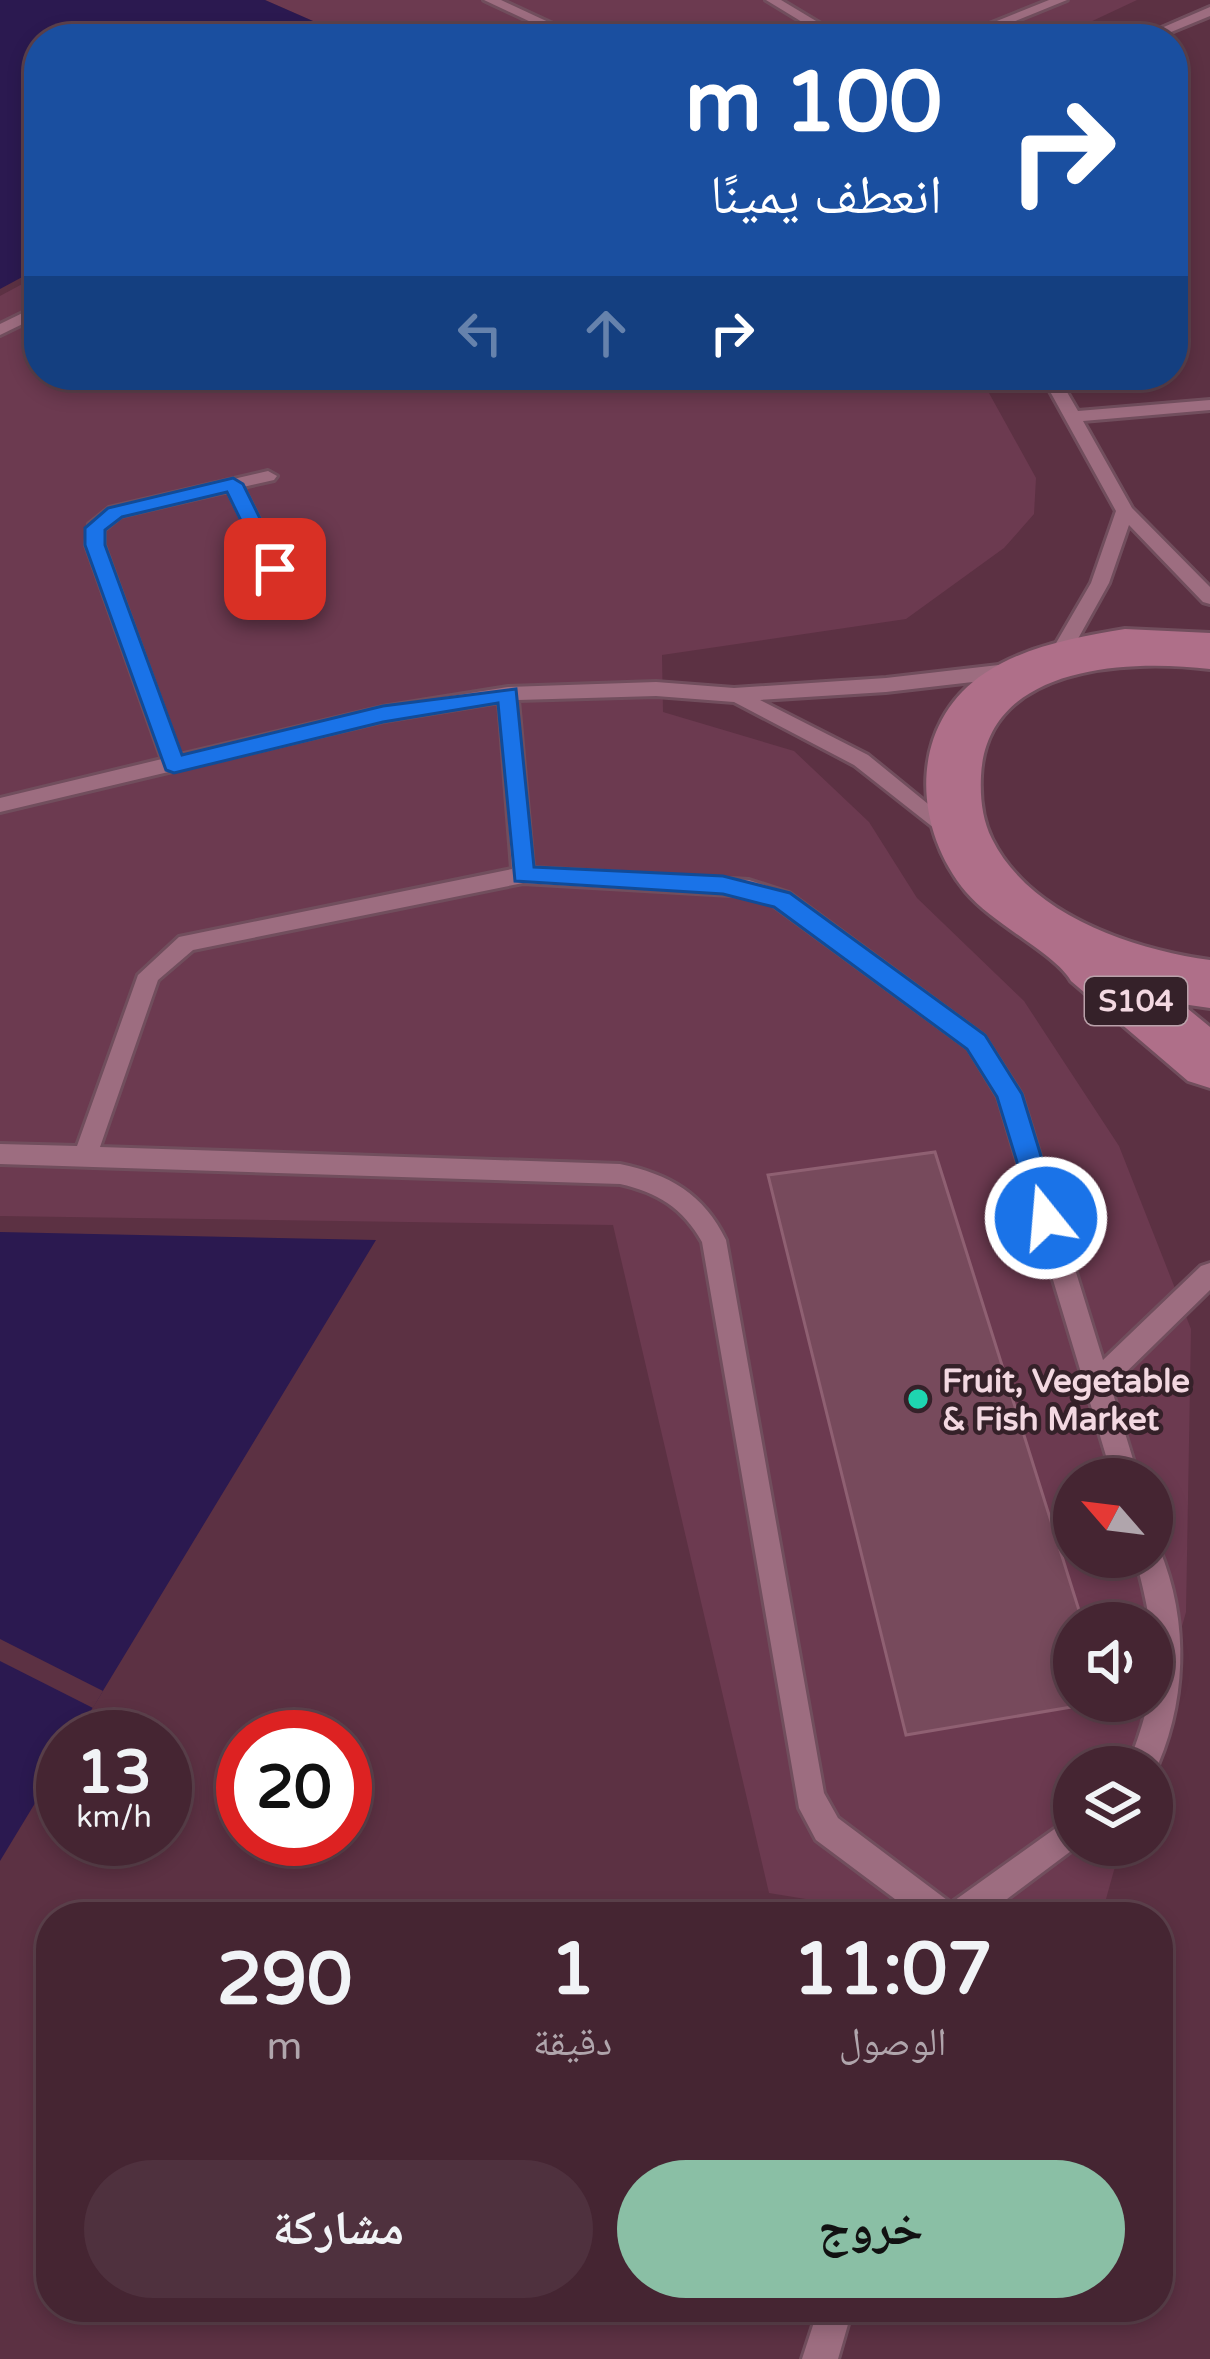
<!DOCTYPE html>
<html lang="ar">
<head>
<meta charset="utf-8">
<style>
	:root { --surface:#452532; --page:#4f313e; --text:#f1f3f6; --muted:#b0a5ac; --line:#5d424d; --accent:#8abfa5 }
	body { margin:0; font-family:"Varela Round","Noto Naskh Arabic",sans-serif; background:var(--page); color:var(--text); direction:rtl; height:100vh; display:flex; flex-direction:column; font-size:45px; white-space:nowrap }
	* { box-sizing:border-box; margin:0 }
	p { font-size:39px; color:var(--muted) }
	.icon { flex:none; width:66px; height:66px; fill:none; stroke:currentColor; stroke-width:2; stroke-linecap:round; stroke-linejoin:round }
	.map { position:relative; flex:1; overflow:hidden; direction:ltr }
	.drawer { position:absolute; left:36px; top:1902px; width:1137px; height:420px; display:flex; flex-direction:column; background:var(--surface); border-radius:48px; box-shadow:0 6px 18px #0003,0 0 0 3px var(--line); direction:rtl }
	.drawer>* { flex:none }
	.banner { position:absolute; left:24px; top:24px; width:1164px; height:366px; border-radius:48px; box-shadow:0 6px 18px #0003,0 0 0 3px var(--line); direction:rtl; background:#1a4fa0; color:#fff; overflow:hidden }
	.needle { width:78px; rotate:298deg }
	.buttons { position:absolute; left:1053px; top:1458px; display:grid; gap:24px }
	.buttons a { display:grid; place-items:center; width:120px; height:120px; border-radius:50%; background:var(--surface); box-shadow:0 6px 18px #0003,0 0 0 3px var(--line); font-size:60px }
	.speed { position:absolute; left:36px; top:1710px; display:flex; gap:24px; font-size:60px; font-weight:700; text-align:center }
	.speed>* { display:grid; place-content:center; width:156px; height:156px; border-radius:50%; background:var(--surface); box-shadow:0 6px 18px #0003,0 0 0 3px var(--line); line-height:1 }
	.speed small { font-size:30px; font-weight:400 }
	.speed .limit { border:18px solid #d22; background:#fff; color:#111 }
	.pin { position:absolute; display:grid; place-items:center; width:102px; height:102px; color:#fff; margin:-51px; border-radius:24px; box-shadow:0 6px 18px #0006 }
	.me { position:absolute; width:132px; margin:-66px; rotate:343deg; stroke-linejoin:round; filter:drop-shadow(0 0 9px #0008) }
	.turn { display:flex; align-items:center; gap:42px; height:252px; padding:0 48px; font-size:54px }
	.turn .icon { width:156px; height:156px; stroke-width:2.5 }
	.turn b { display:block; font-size:84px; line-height:102px }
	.lanes { display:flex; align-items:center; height:114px; padding:0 48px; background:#0003; justify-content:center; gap:60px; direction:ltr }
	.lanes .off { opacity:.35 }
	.eta { display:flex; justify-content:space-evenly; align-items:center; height:204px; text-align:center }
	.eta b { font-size:72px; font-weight:800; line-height:84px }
	.button { display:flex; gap:24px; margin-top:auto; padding:24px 48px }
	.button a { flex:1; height:138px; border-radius:72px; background:var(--accent); color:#111; font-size:48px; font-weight:800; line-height:138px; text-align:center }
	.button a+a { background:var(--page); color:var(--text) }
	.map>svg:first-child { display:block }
	.built { fill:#6c3a50; fill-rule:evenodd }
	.water { fill:#2b1950 }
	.pier { fill:#5c3143 }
	.building { fill:#774a5c; stroke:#8f6072; stroke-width:3 }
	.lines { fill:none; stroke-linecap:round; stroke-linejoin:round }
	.lane-casing { stroke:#714e5d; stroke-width:6 }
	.primary-casing { stroke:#714e5d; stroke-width:6 }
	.lane { fill:#9d6d80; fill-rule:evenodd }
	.primary { fill:#af6f89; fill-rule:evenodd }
	.route { fill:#1a73e8; stroke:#114b97; stroke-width:3 }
	.poi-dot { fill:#1ed5b0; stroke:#352129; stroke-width:4.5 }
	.labels { text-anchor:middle; stroke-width:9; stroke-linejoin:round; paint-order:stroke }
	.shield { fill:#352129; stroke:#baa1aa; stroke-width:3 }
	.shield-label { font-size:30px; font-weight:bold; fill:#f3d8e1 }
	.poi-label { font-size:33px; font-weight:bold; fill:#f3d8e1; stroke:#352129; text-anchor:start }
</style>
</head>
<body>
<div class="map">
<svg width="1210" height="2359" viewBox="0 0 1210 2359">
	<rect width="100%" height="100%" fill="#5c3143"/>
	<g class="built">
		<path d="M265 0H1137L1054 39H354Z"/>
		<path d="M39 275V375H979L1036 478 1034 514 1004 548 906 619 662 655 663 712 794 751 869 822 917 898 1024 1001 1119 1146 1191 1329 1186 1612 1143 1767H1074V1845H1121L1101 1917H916L769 1893 613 1225 0 1216V296ZM1074 1479H1152V1557H1074ZM1074 1623H1152V1701H1074Z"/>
	</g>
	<g class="water">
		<path d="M0 0H265L354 39H39V268L0 289Z"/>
		<path d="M0 1232 376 1240 75 1737H63V1757L0 1861Z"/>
	</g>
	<path class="pier" d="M0 1639 103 1691 93 1708 0 1661Z"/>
	<path class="building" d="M935 1152 1083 1623H1074V1701H1107L906 1735 768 1175Z"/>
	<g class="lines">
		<defs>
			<g id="lane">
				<path d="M484 0H501L585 39H567Z"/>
				<path d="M766 0H781L846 39H830Z"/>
				<path d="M1049 0H1067L971 39H952Z"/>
				<path d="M1210 7V16L1154 39H1136Z"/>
				<path d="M39 305V316L0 335V324Z"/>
				<path d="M1041 375H1057L1078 411 1210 400V410L1083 421 1132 508 1210 587V604L1203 602 1129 525 1109 583 1065 662 1058 663 1048 657 1091 583 1116 511Z"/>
				<path d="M268 471 277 476 274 480 243 487 284 569 281 573H269L228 491 121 516 104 530V545L180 755 383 707 508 687 656 682 734 688 886 678 1016 663 1026 670 1016 677 886 692 760 700 868 755 960 830 963 835 953 843 854 765 734 702 656 696 518 700 533 868 749 880 789 893 984 1036 1021 1094 1103 1360 1201 1266 1210 1263V1290L1111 1387 1139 1479H1113L998 1097 968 1048 773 905 748 896 523 883 193 950 158 980 100 1147 620 1164C669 1174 704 1194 726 1240L824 1793 838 1818 951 1903 1074 1815V1845H1079L983 1917H919L816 1840 799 1808 702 1242C683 1208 657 1192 620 1184L0 1164V1144L77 1146 138 975 179 937 512 869 499 702 383 721 0 812V798L162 759 86 545 89 524 109 508Z"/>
				<path d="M1152 1545 1159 1548C1190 1622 1187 1706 1152 1778V1767H1127C1161 1685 1158 1642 1135 1557H1152Z"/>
				<path d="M819 2307H853L838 2359H802Z"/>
			</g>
			<path id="primary" d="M1125 629 1210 633V669C1127 659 986 665 981 776 980 797 982 819 992 839 1030 915 1132 949 1210 960V1008L1182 1004 1210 1027V1088L1188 1081 1071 981C1056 954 994 925 966 892 912 827 908 724 985 673 1026 646 1077 637 1125 629Z"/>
		</defs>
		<use href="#lane" class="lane-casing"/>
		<use href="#primary" class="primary-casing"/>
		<use href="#lane" class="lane"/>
		<use href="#primary" class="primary"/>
	</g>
	<path class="route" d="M233 478 243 484 285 569 282 574H267L227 492 122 517 105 530V545L182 755 383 706 516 689 534 867 723 876 790 893 985 1035 1022 1094 1060 1218 1056 1227H1037L997 1097 967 1049 774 907 723 894 515 881 498 703 383 722 174 773 166 770 85 545V528L108 508Z"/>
	<circle class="poi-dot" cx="918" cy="1399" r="12"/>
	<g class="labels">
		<rect class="shield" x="1085" y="977" width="102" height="48" rx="9"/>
		<g class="shield-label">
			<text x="1136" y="1011">S104</text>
		</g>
		<g class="poi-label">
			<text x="942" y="1392">Fruit, Vegetable<tspan x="942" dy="38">&amp; Fish Market</tspan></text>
		</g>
	</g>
</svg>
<div class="buttons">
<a><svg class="needle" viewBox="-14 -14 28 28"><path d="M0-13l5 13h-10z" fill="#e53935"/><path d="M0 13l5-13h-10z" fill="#b0a5ac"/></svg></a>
<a><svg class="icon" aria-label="sound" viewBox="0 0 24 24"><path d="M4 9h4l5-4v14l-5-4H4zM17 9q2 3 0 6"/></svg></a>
<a><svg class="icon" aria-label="layers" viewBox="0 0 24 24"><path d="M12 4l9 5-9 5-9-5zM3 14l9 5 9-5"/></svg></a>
</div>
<div class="speed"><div>13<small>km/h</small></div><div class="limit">20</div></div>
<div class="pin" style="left:275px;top:569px;background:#d93025"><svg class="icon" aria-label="arrive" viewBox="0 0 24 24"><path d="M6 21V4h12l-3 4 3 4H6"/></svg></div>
<svg class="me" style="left:1046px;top:1218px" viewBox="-20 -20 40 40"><circle r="17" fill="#1a73e8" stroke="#fff" stroke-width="3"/><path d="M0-11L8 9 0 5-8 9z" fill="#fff"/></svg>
<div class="banner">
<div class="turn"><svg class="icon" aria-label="right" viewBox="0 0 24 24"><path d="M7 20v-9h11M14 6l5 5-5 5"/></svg><div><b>100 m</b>انعطف يمينًا</div></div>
<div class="lanes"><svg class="icon off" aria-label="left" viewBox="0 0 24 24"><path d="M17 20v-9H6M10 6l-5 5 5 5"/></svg><svg class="icon off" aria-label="ahead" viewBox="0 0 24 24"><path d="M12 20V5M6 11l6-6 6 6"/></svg><svg class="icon" aria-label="right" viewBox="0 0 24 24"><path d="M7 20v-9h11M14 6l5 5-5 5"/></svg></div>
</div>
<section class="drawer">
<div class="eta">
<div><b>11:07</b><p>الوصول</p></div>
<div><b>1</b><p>دقيقة</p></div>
<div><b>290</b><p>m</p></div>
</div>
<div class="button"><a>خروج</a><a>مشاركة</a></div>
</section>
</div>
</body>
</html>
